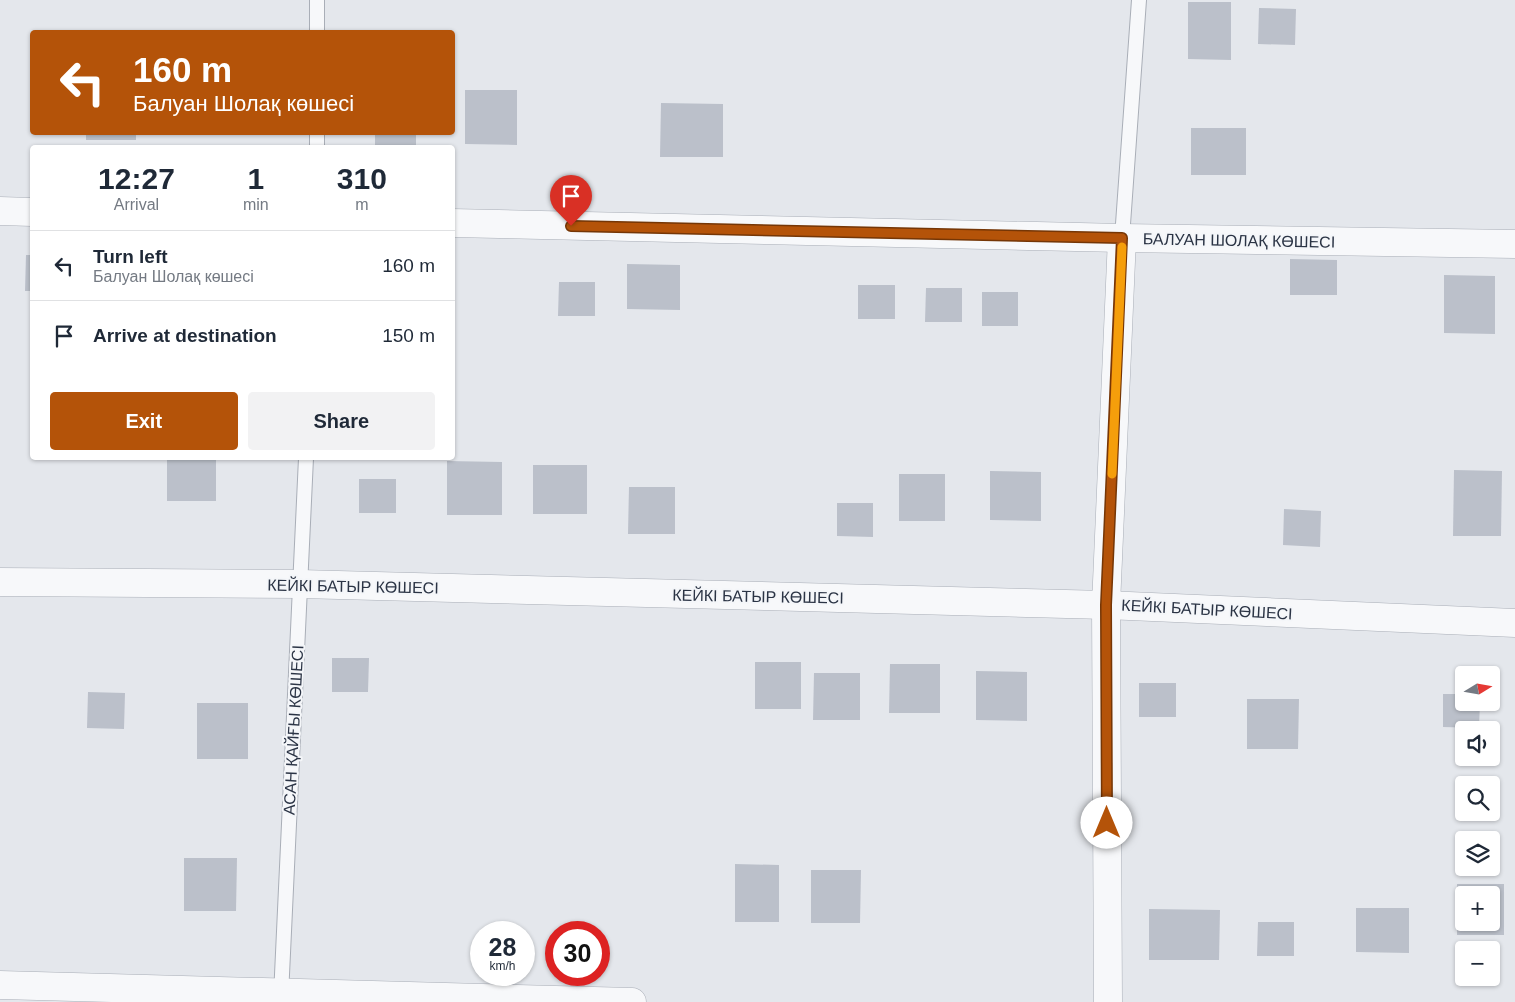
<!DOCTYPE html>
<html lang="en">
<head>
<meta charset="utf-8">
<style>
	:root { --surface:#fff; --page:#f2f2f3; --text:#1f2937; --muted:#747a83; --line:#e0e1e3; --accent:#b45309 }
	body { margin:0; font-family:Arial,sans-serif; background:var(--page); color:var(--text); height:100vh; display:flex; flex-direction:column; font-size:19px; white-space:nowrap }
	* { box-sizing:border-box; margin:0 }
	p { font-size:16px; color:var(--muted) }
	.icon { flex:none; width:28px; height:28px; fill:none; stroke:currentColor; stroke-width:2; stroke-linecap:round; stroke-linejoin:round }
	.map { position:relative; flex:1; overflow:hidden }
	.sheet { position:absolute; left:30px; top:145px; width:425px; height:315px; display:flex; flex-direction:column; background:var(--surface); border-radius:5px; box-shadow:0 1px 4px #0004 }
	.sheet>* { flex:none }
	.hud { position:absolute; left:30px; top:30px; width:425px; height:105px; border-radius:5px; box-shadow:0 1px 4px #0004; background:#b45309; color:#fff; overflow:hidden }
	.needle { width:32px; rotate:79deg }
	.controls { position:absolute; left:1455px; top:666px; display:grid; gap:10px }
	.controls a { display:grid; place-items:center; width:45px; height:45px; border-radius:5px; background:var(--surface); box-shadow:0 1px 4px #0004; font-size:25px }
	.speed { position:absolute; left:470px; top:921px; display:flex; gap:10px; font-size:25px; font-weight:700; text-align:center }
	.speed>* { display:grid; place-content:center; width:65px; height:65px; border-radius:50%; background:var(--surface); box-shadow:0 1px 4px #0004; line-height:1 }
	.speed small { font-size:12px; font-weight:400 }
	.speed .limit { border:8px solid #d22; background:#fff; color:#111 }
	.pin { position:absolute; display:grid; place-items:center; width:42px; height:42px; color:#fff; margin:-51px -21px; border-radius:50% 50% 50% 0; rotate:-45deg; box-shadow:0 0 5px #0007 }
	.pin .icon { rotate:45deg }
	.me { position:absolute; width:55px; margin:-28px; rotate:0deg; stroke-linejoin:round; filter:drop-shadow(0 0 4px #0008) }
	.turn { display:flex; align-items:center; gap:18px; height:105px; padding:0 20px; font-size:22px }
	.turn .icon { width:65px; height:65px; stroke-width:2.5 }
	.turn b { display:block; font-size:35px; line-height:42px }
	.eta { display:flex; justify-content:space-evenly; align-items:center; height:85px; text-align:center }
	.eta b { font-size:30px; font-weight:600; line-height:35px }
	.cta { display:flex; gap:10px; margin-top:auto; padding:10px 20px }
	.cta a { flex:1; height:58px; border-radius:5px; background:var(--accent); color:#fff; font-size:20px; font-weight:600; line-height:58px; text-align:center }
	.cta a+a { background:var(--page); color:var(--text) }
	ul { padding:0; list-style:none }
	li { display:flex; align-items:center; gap:15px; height:70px; padding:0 20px; border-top:1px solid var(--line) }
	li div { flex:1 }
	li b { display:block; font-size:19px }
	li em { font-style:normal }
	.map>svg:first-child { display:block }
	.building { fill:#bbc0ca; fill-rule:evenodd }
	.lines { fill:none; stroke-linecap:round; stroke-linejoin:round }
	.service-casing { stroke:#a9aeb7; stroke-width:16 }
	.minor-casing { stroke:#a9aeb7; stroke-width:29 }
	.service { stroke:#f7f8fa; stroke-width:14 }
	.minor { stroke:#f7f8fa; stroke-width:28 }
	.route-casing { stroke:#753606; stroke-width:12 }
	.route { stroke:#b45309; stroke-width:9 }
	.slow { stroke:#f59e0b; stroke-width:9 }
	.labels { text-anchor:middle; stroke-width:4; stroke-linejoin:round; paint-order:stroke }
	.street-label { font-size:16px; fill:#2b3445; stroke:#f4f6f9 }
</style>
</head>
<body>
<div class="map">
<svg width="1515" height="1002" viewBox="0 0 1515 1002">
	<rect width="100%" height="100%" fill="#e4e7ec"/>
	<g class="building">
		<path d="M1188 2H1231V60L1188 59Z"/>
		<path d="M1259 8 1296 9 1295 45 1258 44Z"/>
		<path d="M465 90H517V145L465 144Z"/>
		<path d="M661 103 723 104V157H660Z"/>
		<rect x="1191" y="128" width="55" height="47"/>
		<rect x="86" y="132" width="50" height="8"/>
		<rect x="375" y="132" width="41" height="16"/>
		<path d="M26 255H32V291H25Z"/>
		<path d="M1290 259 1337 260V295H1290Z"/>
		<path d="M627 264 680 265V310L627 309Z"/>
		<path d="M1444 275 1495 276V334L1444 333Z"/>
		<path d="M559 282H595V316H558Z"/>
		<rect x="858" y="285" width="37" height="34"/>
		<path d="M926 288H962V322H925Z"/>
		<rect x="982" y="292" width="36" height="34"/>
		<rect x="167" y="458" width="49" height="43"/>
		<path d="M447 461 502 462V515H447Z"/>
		<rect x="533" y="465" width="54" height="49"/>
		<path d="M1454 470 1502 471 1501 536H1453Z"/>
		<path d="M990 471 1041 472V521L990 520Z"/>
		<rect x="899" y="474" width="46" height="47"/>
		<rect x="359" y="479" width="37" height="34"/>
		<path d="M629 487H675V534H628Z"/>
		<path d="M837 503H873V537L837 536Z"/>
		<path d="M1284 509 1321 511 1320 547 1283 545Z"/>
		<path d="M332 658H369L368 692H332Z"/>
		<rect x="755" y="662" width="46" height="47"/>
		<path d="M890 664H940V713H889Z"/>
		<path d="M976 671 1027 672V721L976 720Z"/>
		<path d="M814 673H860V720H813Z"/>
		<rect x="1139" y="683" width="37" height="34"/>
		<path d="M88 692 125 693 124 729 87 728Z"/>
		<path d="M1443 694H1464V702H1480L1479 728 1443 727Z"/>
		<path d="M1247 699H1299L1298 749H1247Z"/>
		<rect x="197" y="703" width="51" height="56"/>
		<path d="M184 858H237L236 911H184Z"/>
		<path d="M735 864 779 865V922H735Z"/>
		<path d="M811 870H861L860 923H811Z"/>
		<path d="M1457 884H1504V935H1457ZM1464 895H1491V922H1464Z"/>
		<path d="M1356 908H1409V953L1356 952Z"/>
		<path d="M1149 909 1220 910 1219 960H1149Z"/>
		<path d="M1258 922H1294V956H1257Z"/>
	</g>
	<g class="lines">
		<defs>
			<g id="service">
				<path d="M317 0V32"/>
				<path d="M317 132V148"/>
				<path d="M1122 238 1139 0"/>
				<path d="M281 996 306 458"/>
			</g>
			<g id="minor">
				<path d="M0 211 32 212"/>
				<path d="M452 223 1122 238 1515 244"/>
				<path d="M0 582 300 584 1106 605 1515 623"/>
				<path d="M0 985 632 1002"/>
				<path d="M1108 1002 1106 605 1122 238"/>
			</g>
		</defs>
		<use href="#service" class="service-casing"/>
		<use href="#minor" class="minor-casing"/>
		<use href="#service" class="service"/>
		<use href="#minor" class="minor"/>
	</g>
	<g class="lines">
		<defs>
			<path id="route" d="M571 226 1122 238 1106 605 1107 823"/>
		</defs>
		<use href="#route" class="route-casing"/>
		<use href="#route" class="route"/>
		<path class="slow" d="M1112 474 1122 247"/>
	</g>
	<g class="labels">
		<g class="street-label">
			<text transform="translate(1239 240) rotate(1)" y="6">БАЛУАН ШОЛАҚ КӨШЕСІ</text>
			<text transform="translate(353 586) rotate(1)" y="6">КЕЙКІ БАТЫР КӨШЕСІ</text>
			<text transform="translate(758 596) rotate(1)" y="6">КЕЙКІ БАТЫР КӨШЕСІ</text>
			<text transform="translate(1207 609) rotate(3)" y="6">КЕЙКІ БАТЫР КӨШЕСІ</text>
			<text transform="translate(293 730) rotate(-87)" y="6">АСАН ҚАЙҒЫ КӨШЕСІ</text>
		</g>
	</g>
</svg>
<div class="controls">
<a><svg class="needle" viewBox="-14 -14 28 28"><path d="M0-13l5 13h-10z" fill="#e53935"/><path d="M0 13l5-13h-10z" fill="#747a83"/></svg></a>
<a><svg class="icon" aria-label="sound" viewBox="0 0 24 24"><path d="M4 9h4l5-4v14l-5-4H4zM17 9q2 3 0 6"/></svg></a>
<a><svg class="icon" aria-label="search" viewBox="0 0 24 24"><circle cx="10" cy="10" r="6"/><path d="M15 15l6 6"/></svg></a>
<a><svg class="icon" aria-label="layers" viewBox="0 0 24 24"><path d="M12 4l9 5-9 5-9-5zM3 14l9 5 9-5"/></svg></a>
<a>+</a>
<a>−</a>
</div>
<div class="speed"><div>28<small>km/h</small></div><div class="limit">30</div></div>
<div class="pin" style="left:571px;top:226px;background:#d93025"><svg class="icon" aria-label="arrive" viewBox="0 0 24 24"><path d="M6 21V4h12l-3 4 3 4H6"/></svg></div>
<svg class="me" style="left:1107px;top:823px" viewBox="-20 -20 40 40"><circle r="19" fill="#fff"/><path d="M0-13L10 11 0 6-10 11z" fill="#b45309"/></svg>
<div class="hud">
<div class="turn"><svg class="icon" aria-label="left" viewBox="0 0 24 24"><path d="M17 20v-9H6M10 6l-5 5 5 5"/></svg><div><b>160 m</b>Балуан Шолақ көшесі</div></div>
</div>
<section class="sheet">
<div class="eta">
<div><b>12:27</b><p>Arrival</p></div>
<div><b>1</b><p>min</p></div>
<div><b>310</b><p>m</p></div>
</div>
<ul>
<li><svg class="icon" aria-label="left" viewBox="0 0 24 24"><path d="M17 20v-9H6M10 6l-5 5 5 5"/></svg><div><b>Turn left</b><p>Балуан Шолақ көшесі</p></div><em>160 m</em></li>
<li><svg class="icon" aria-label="arrive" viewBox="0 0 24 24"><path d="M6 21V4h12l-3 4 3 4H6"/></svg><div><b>Arrive at destination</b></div><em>150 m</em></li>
</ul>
<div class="cta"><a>Exit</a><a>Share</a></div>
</section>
</div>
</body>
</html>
